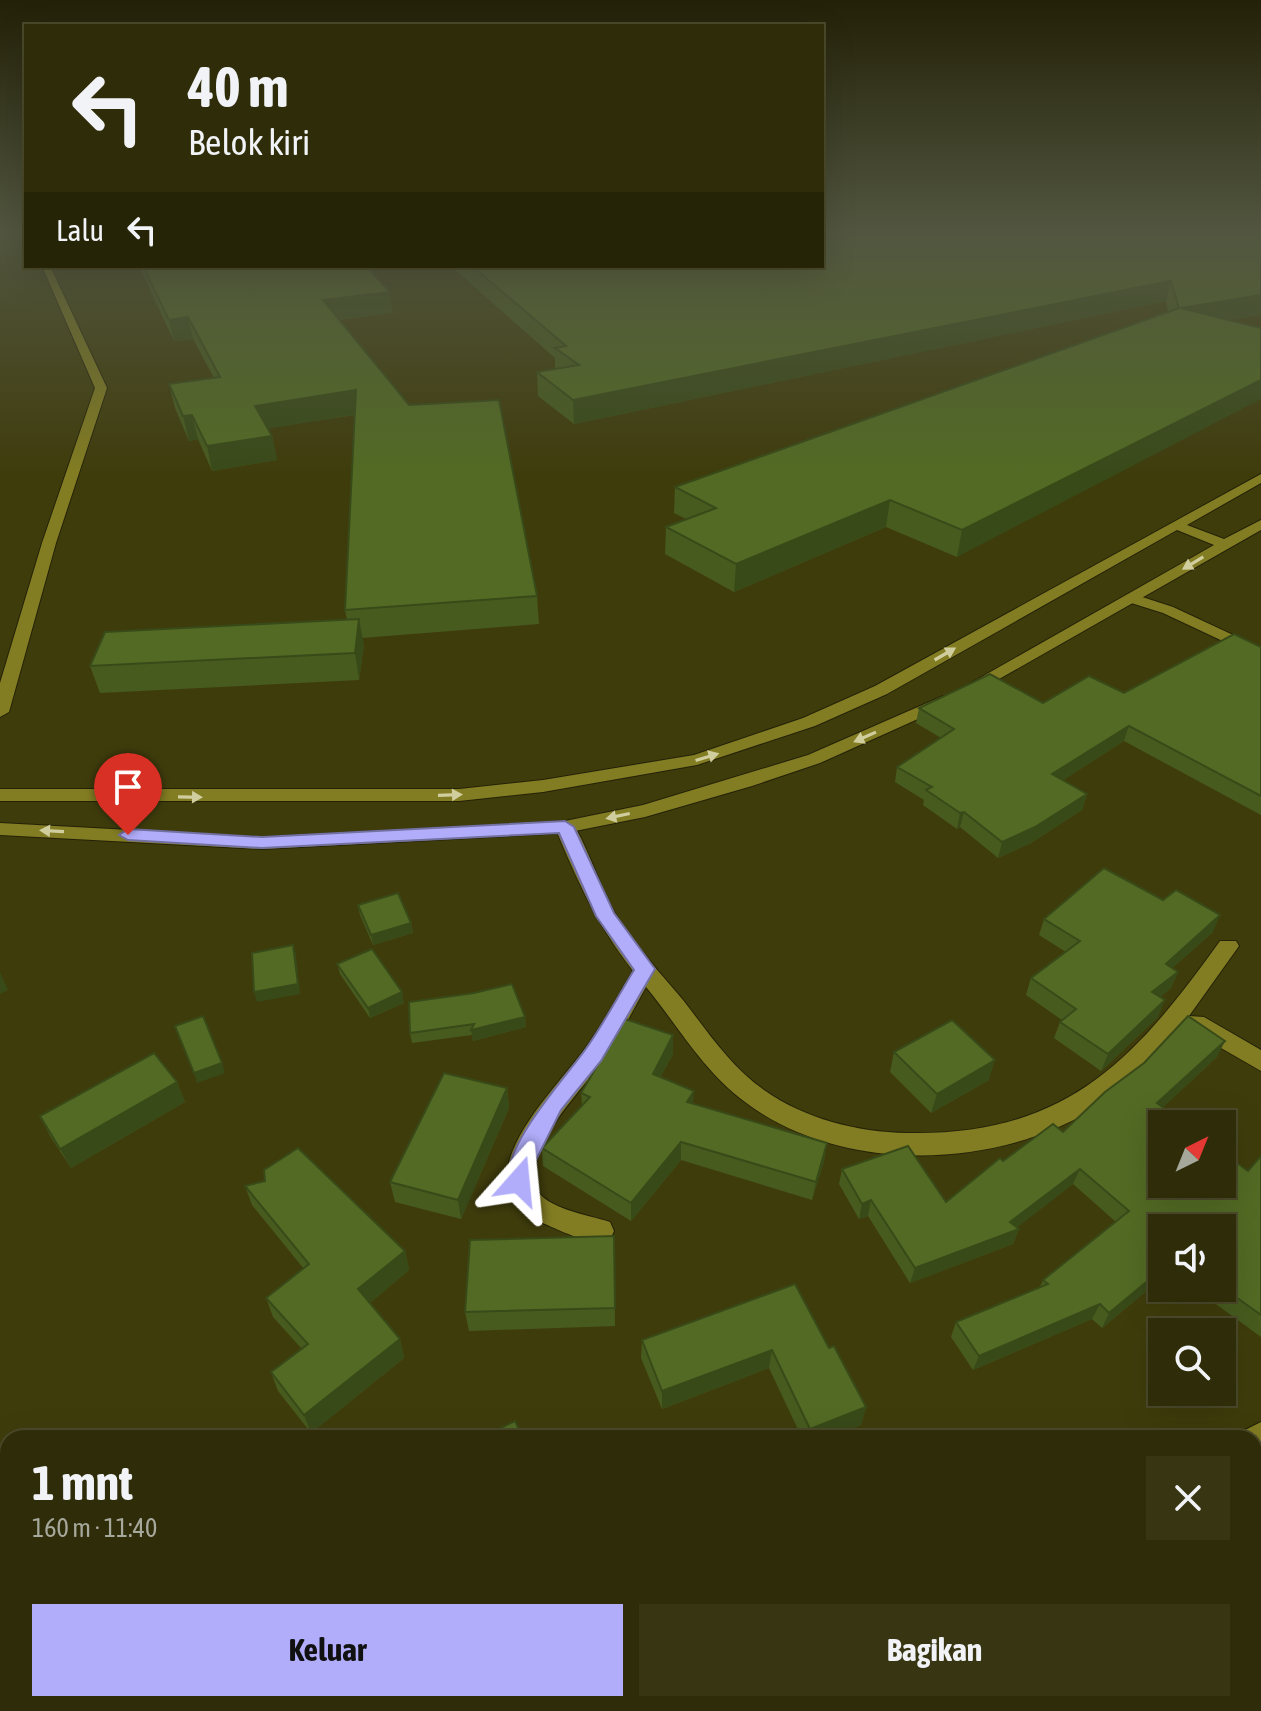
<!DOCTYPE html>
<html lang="id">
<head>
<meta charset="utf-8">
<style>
	:root { --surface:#2f2d09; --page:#373512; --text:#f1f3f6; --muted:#a7a89c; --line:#4a492a; --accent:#b1adfa }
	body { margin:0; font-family:"Asap Condensed",sans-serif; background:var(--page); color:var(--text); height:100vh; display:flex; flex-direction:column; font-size:30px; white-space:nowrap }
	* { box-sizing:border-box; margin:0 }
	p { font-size:26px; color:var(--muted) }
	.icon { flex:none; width:44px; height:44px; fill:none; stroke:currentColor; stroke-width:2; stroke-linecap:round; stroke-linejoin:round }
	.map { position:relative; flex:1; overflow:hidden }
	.sheet { position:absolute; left:0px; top:1430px; width:1262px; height:282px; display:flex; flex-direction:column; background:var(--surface); border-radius:24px 24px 0 0; box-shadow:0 8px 32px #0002,0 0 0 2px var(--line) }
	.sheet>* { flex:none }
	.banner { position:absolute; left:24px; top:24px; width:800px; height:244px; border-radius:0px; box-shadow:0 8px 32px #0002,0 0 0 2px var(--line); background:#2f2d09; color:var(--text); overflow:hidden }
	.needle { width:52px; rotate:43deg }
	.buttons { position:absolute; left:1148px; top:1110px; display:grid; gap:16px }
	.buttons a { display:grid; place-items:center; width:88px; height:88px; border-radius:0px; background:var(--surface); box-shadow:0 8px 32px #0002,0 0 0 2px var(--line); font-size:40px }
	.pin { position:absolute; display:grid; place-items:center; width:68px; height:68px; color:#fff; margin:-82px -34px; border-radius:50% 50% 50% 0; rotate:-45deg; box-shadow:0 0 8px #0007 }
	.pin .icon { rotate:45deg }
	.me { position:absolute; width:88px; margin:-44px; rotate:18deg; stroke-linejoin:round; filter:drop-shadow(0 0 6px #0008) }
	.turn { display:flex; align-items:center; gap:28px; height:168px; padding:0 32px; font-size:36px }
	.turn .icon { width:104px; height:104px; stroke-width:2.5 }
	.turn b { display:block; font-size:56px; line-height:68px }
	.then { display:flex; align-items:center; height:76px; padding:0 32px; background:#0003; gap:16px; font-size:30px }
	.round { display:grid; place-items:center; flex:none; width:84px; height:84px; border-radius:0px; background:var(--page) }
	.headline { display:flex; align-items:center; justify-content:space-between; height:136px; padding:0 32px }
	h1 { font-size:48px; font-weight:700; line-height:60px }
	.cta { display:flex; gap:16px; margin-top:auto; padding:16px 32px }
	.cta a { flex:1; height:92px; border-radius:0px; background:var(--accent); color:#111; font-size:32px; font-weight:700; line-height:92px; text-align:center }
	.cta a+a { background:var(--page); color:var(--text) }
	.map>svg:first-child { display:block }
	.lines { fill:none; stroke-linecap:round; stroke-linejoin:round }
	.minor-casing { stroke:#242207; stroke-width:2 }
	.tertiary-casing { stroke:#242207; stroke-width:2 }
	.minor { fill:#827c22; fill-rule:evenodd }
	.tertiary { fill:#827c22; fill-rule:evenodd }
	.wall { fill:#475b1f }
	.shaded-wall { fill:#394a19 }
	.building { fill:#526a24; stroke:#394a19; stroke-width:2 }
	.oneway { fill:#d0ce9e }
	.route { fill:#b1adfa; stroke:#7370a2; stroke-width:2 }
</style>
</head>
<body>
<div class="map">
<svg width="1261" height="1711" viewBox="0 0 1261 1711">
	<rect width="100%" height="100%" fill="#3f3c0c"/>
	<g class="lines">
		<defs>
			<g id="minor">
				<path d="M1133 594 1173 607 1261 648V659L1163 613 1128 602 1125 599Z"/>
				<path d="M565 821C571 822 571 821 575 827 592 856 600 891 619 920 638 949 661 974 683 1000 708 1032 730 1066 764 1090 805 1119 857 1132 907 1133 1066 1136 1134 1061 1220 941H1236L1239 946 1189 1016 1204 1017 1261 1050V1071L1188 1029 1186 1020C1158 1056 1127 1089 1088 1112 990 1170 839 1173 745 1102 704 1072 678 1026 646 987 632 1012 619 1038 603 1061 586 1085 518 1155 534 1186 546 1210 587 1214 610 1222L614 1231 610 1240C591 1246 563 1232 545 1224 454 1185 551 1095 584 1050 603 1025 617 997 633 971 598 926 576 879 555 827Z"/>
				<path d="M1261 1422V1455L1254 1458V1438H1240L1243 1431Z"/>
				<path d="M998 1704H1034L1037 1711H1001Z"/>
			</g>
			<g id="tertiary">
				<path d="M42 266H50L107 388 56 543 9 712 0 717V683L42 543 95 388Z"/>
				<path d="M1261 474V483L1187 525 1224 539 1261 520V530L978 691 972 692 964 687 1214 545 1177 530 887 694 815 726 697 765 543 792 459 801H0V789H459L543 780 694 755 803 718 875 686Z"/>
				<path d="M943 696 949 697 952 701 949 705 820 763 752 786 645 817 565 833 262 849 0 835V823L262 837 565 821 643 805 808 755Z"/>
			</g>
		</defs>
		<use href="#minor" class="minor-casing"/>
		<use href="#tertiary" class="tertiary-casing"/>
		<use href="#minor" class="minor"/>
		<use href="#tertiary" class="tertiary"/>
	</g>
	<g class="wall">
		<path d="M1261 234V315L1228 320 957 557 886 527 734 592 665 554 666 527 686 519 674 513 675 487 1168 312 1166 301 574 424 538 396 537 372 555 369V358L451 266H822Z"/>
		<path d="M139 266H366L393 313 339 320 537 596 539 624 362 638 364 645 359 680 100 693 90 666 347 620 345 610 355 415 268 428 272 436 277 460 212 471 198 439 189 441 175 408 169 384 214 378 193 339 174 341Z"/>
		<path d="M1261 647V815L1124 741 1063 780 1087 794 1082 810 1031 843 998 858 960 827 957 829 923 805 924 800 895 782 897 767 941 738 916 723 919 708 1043 703 1124 693Z"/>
		<path d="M358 905 411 923 413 933 373 945 360 915Z"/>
		<path d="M1044 919 1213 932 1172 968 1178 972 1171 988 1160 997 1158 1017 1101 1071 1054 1038 1060 1022 1062 1020 1026 995 1031 978 1066 952 1039 935Z"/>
		<path d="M337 964 404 1003 370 1018 340 974Z"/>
		<path d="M525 1017 526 1027 473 1041 472 1035 412 1043 410 1033Z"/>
		<path d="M673 1035V1054L660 1078 693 1104 827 1143 824 1161 812 1200 681 1160 631 1221 543 1166 542 1148 582 1105 581 1093Z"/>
		<path d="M894 1052 989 1080 931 1113 890 1072Z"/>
		<path d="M1217 1057 1163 1107 1248 1171 1261 1156V1337L1194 1288H1222V1228H1162V1278L1102 1328 1092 1319 973 1370 951 1337 956 1322 1040 1287 1043 1280 1116 1222 1073 1184 1017 1227 1019 1229 1013 1244 910 1283 868 1216 859 1219 839 1184 842 1169 946 1202 1003 1161Z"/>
		<path d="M177 1082 185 1102 71 1168 50 1136 40 1116Z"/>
		<path d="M507 1088 509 1108 461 1219 395 1202 390 1182Z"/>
		<path d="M245 1186 405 1251 409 1270 370 1303 400 1339 404 1358 311 1433 278 1391 271 1372 302 1349 273 1317 266 1298 304 1269 252 1205Z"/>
		<path d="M614 1236 615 1326 469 1331 465 1312Z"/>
		<path d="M642 1340 829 1348 866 1407 861 1425 828 1438H802L769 1368 662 1409 641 1358Z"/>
		<path d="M1074 1704H1143L1127 1711H1078Z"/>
	</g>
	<g class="shaded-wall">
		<path d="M1171 281 1166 301 574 424 573 400Z"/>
		<path d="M390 292 393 313 327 321 323 300Z"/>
		<path d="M1261 295V315L1175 329 1181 308Z"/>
		<path d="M188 317 193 339 174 341 169 320Z"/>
		<path d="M1261 380V399L957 557 962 530Z"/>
		<path d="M356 390 359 414 260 430 255 406Z"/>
		<path d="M192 415 198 439 189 441 183 416Z"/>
		<path d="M272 436 277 460 212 471 207 446Z"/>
		<path d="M890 500 886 527 734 592 736 564Z"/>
		<path d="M359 619 364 645 359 680 355 653Z"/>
		<path d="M1129 726 1124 741 1048 790 1052 774Z"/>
		<path d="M1087 794 1082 810 1031 843 998 858 1002 842Z"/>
		<path d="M964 812 960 827 957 829 960 813Z"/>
		<path d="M1220 915 1213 932 1159 980 1166 964Z"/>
		<path d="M411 923 413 933 373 945 371 935Z"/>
		<path d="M293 945 296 955 300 994 257 1002 254 992Z"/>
		<path d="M0 972 8 990 0 994Z"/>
		<path d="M1178 972 1171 988 1145 1009 1152 992Z"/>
		<path d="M402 992 404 1003 370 1018 368 1008Z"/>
		<path d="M1165 1000 1158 1017 1101 1071 1108 1054Z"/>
		<path d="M525 1017 526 1027 473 1041 471 1030Z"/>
		<path d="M673 1035V1054L652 1093 653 1074Z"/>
		<path d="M1225 1041 1217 1057 1150 1119 1157 1103Z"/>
		<path d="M995 1060 989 1080 931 1113 937 1094Z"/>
		<path d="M222 1063 225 1073 197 1083 194 1073Z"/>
		<path d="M177 1082 185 1102 71 1168 60 1149Z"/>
		<path d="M507 1088 509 1108 461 1219 458 1200Z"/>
		<path d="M694 1091 693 1109 687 1102Z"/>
		<path d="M681 1142V1160L631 1221V1203Z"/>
		<path d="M827 1143 824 1161 812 1200 816 1182Z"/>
		<path d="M1080 1169 1073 1184 1011 1232 1019 1229 1013 1244 910 1283 915 1268 1010 1222Z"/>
		<path d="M871 1200 868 1216 859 1219 862 1204Z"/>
		<path d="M405 1251 409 1270 364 1308 358 1289Z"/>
		<path d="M1162 1269V1278L1102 1328 1109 1313Z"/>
		<path d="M1100 1304 1092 1319 973 1370 979 1356Z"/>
		<path d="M400 1339 404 1358 311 1433 304 1415Z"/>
		<path d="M772 1350 769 1368 662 1409V1391Z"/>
		<path d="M866 1407 861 1425 828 1438H808L810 1429Z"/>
		<path d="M1124 1704H1143L1127 1711H1107Z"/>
	</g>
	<g class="building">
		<path d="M822 234H1261V295L1181 308 1261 328V380L962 530 890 500 736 564 666 527 716 508 675 487 1179 308 1171 281 573 400 537 372 579 365 555 348 566 346 472 266H822Z"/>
		<path d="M143 266H366L390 292 323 300 409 405 499 400 537 596 345 610 356 390 255 406 272 436 207 446 192 415 183 416 169 384 220 377 188 317 169 320Z"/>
		<path d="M359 619 355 653 90 666 105 632Z"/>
		<path d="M1234 634 1261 647V796L1129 726 1052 774 1087 794 1035 827 1002 842 964 812 960 813 926 790 932 787 897 767 954 729 919 708 990 674 1043 703 1089 676 1124 693Z"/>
		<path d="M1104 868 1163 900 1176 890 1220 915 1166 964 1178 972 1152 992 1165 1000 1108 1054 1060 1022 1076 1009 1031 978 1080 941 1044 919Z"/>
		<path d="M398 893 411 923 371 935 358 905Z"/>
		<path d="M293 945 298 984 254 992 252 953Z"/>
		<path d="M372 949 402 992 368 1008 337 964Z"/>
		<path d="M512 984 525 1017 471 1030 474 1024 410 1033 409 1002 474 993Z"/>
		<path d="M203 1016 222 1063 194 1073 175 1026Z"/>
		<path d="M1188 1016 1225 1041 1157 1103 1185 1124H1162V1184H1222V1152L1248 1171 1261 1156V1315L1222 1287V1228H1162V1269L1109 1313 1100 1304 979 1356 956 1322 1048 1284 1043 1280 1129 1211 1080 1169 1010 1222 1019 1229 915 1268 871 1200 862 1204 842 1169 908 1146 946 1202 1000 1158 1003 1161 1053 1124 1063 1132 1105 1092 1144 1063Z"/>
		<path d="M625 1019 673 1035 653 1074 694 1091 687 1102 827 1143 816 1182 681 1142 631 1203 542 1148 590 1097 581 1093Z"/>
		<path d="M952 1020 995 1060 937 1094 894 1052Z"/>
		<path d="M154 1053 177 1082 60 1149 40 1116Z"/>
		<path d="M444 1073 507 1088 458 1200 390 1182Z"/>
		<path d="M298 1148 405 1251 358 1289 400 1339 304 1415 271 1372 308 1344 266 1298 309 1264 245 1186 265 1181 264 1170Z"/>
		<path d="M614 1236 615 1308 465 1312 470 1240Z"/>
		<path d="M795 1284 829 1348 834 1346 866 1407 810 1429 772 1350 662 1391 642 1340Z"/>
		<path d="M515 1421 523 1438H481Z"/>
		<path d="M924 1704H1011L1016 1711H913Z"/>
		<path d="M1093 1704H1124L1107 1711H1097Z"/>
	</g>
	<defs><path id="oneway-solid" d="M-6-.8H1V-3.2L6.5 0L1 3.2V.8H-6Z" transform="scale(2)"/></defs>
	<g class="oneway">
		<use href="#oneway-solid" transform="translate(1193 563) rotate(149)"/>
		<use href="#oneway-solid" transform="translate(945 654) rotate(-30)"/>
		<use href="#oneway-solid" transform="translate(865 737) rotate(156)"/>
		<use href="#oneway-solid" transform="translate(707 757) rotate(-17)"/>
		<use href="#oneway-solid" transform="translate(450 795) rotate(-2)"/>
		<use href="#oneway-solid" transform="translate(190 797) rotate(1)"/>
		<use href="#oneway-solid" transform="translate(618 816) rotate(168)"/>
		<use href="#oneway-solid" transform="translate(52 831) rotate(-177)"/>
	</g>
	<linearGradient id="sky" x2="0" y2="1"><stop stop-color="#232107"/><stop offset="0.49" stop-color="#525640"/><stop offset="1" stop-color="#525640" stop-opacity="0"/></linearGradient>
	<rect width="1261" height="474" fill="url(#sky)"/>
	<path class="route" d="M565 821 574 827 614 913 655 969 601 1061 561 1110 532 1168 527 1188 519 1191 511 1188C494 1154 566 1077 585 1050 603 1025 618 996 634 970L596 916 559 833 262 848 128 840 119 835 128 829 262 837Z"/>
</svg>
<div class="buttons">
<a><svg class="needle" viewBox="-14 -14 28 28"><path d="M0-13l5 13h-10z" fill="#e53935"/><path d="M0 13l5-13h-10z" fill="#a7a89c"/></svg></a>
<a><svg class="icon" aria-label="sound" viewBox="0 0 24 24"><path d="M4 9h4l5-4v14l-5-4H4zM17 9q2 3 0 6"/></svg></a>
<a><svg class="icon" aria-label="search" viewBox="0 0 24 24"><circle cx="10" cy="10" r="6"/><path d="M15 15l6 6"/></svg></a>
</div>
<div class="pin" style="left:128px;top:835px;background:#d93025"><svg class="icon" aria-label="arrive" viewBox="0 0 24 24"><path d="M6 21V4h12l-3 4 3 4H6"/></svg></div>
<svg class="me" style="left:519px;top:1181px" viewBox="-20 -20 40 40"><path d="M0-17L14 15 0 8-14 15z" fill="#b1adfa" stroke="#fff" stroke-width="4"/></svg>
<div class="banner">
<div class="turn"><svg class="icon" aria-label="left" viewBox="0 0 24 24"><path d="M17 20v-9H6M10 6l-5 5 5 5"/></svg><div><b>40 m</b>Belok kiri</div></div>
<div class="then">Lalu<svg class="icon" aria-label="left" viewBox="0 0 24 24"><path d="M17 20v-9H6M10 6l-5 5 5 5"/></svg></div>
</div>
<section class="sheet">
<div class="headline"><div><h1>1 mnt</h1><p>160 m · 11:40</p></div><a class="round"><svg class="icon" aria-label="close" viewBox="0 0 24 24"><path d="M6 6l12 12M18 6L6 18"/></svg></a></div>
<div class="cta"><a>Keluar</a><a>Bagikan</a></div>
</section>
</div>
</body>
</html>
